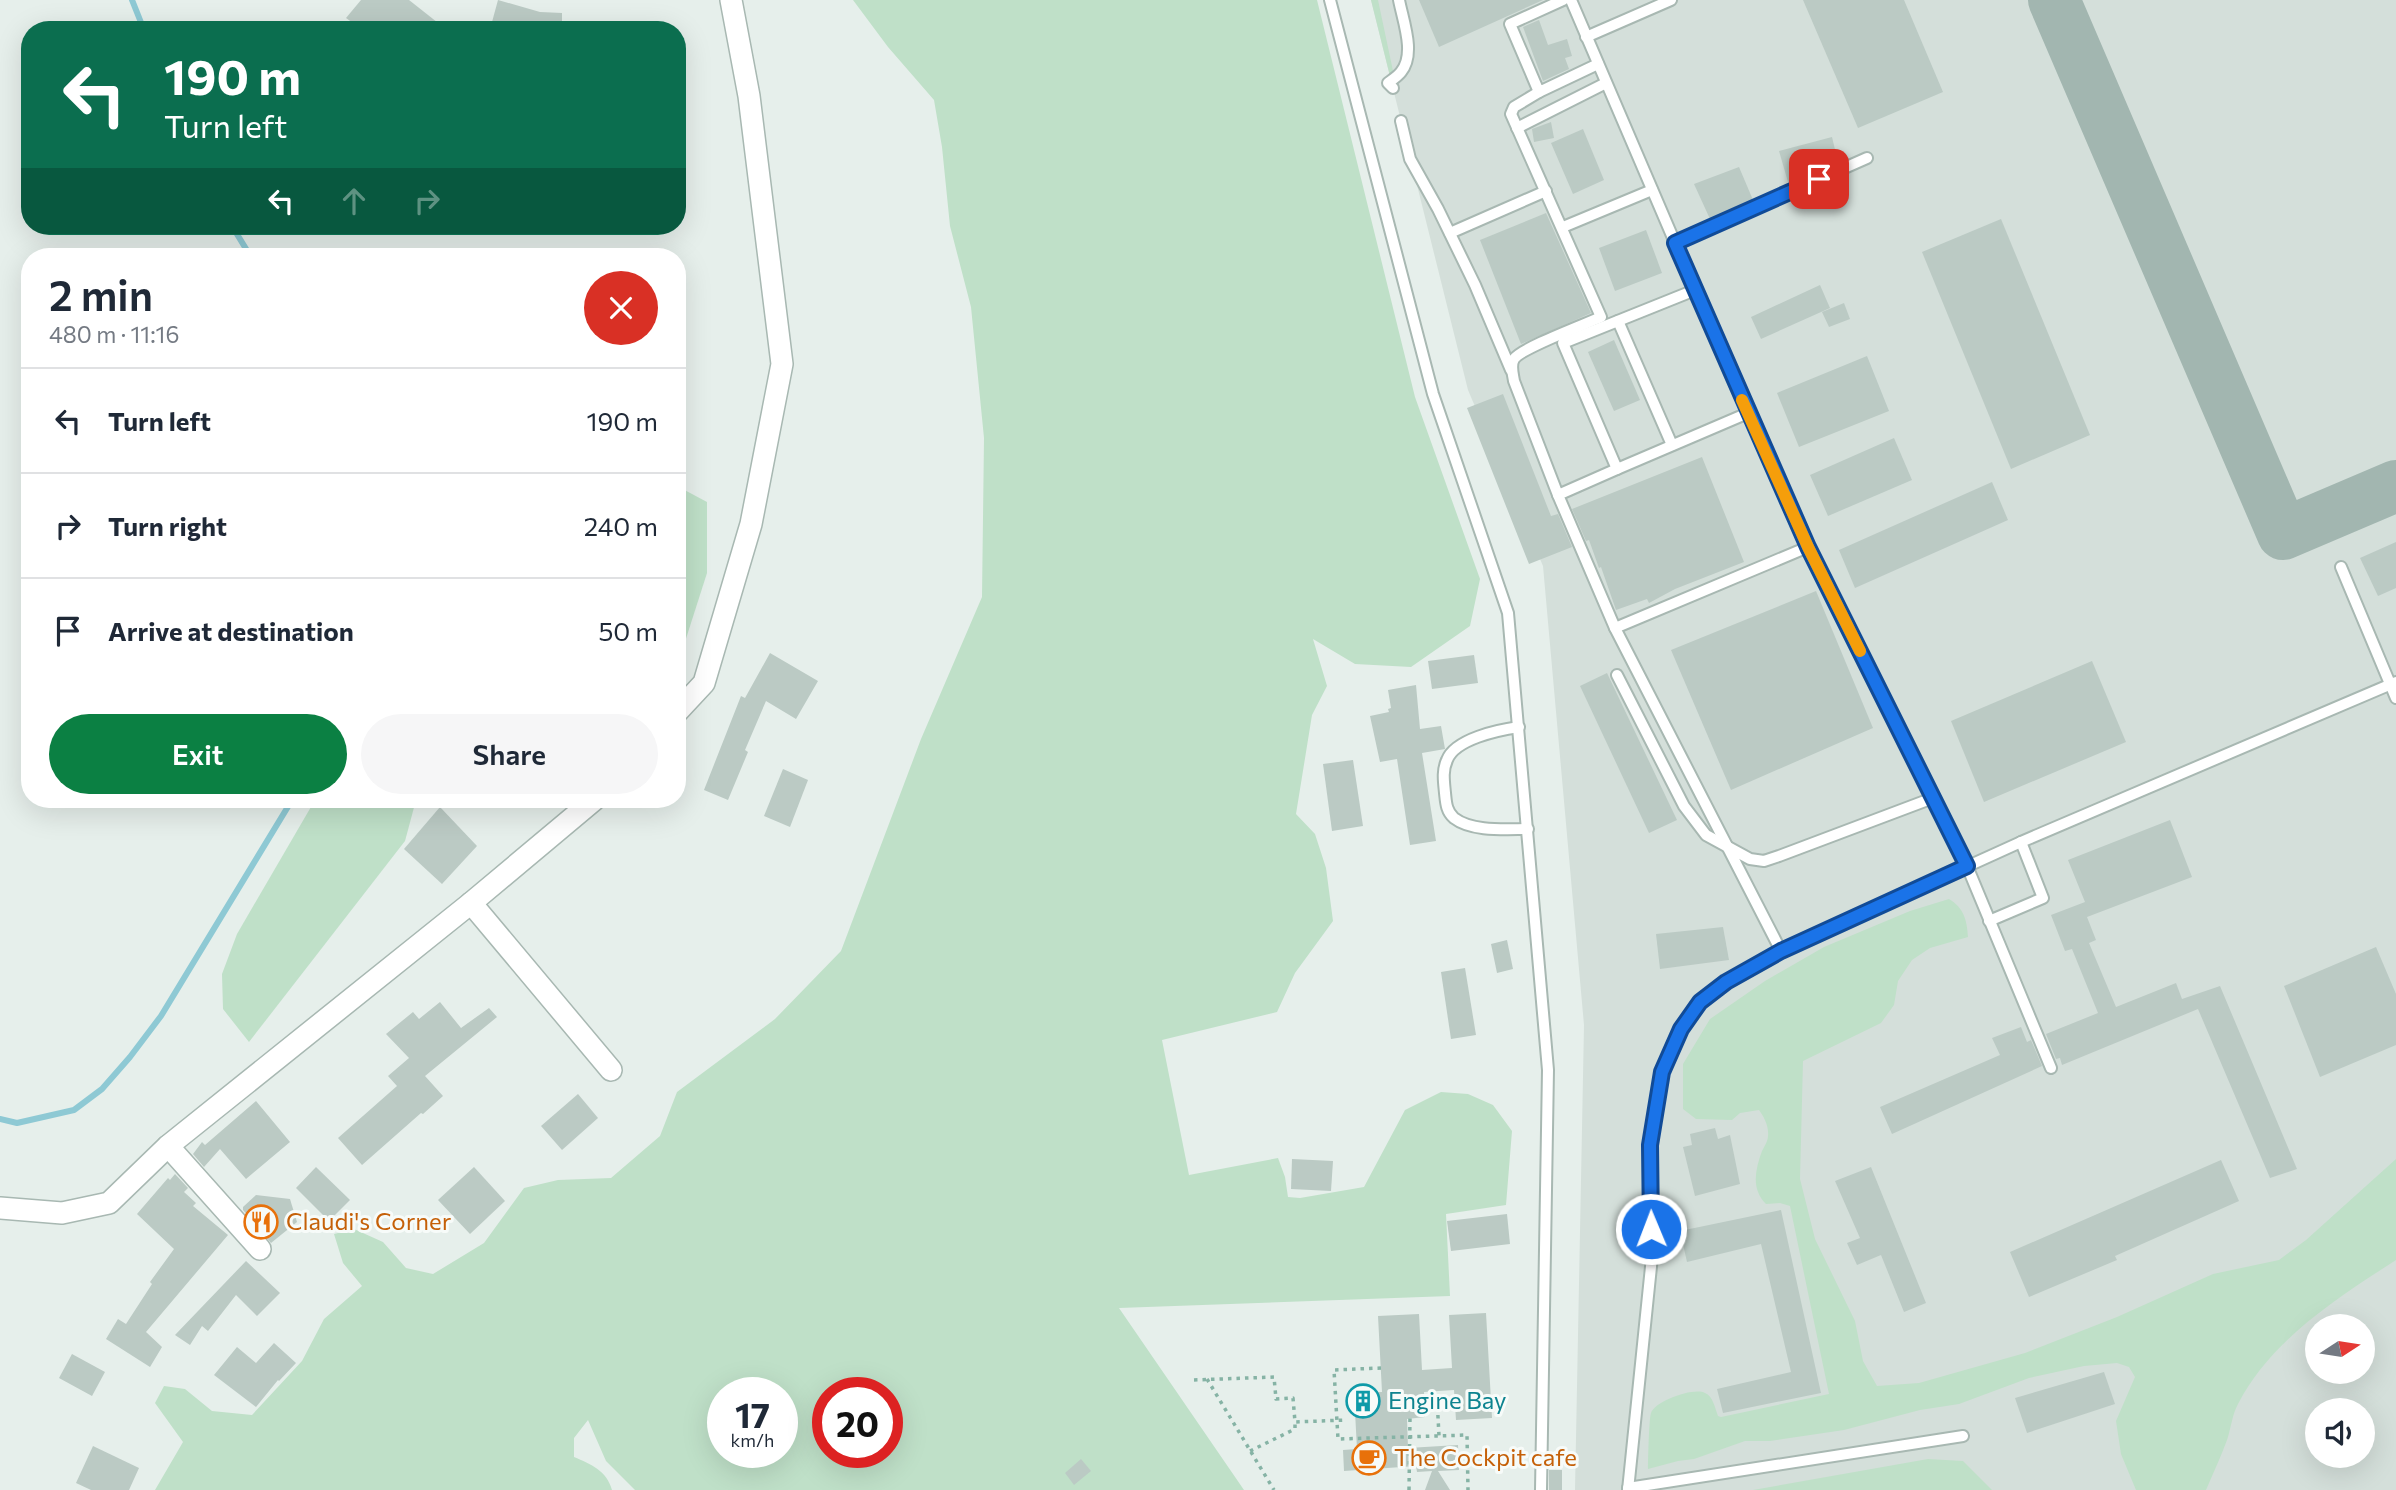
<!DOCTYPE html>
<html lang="en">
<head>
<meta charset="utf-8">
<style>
	:root { --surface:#fff; --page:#f6f6f7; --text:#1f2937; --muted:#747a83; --line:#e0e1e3; --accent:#0b8043 }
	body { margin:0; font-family:Commissioner,sans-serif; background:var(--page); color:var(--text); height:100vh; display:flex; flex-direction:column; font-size:26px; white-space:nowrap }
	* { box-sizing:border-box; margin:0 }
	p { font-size:23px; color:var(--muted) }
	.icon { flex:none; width:38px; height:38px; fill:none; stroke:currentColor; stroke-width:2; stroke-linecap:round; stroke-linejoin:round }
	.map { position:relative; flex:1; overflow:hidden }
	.side { position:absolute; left:21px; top:248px; width:665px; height:560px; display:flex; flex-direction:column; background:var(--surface); border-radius:28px; box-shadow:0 7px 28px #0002 }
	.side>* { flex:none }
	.hud { position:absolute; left:21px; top:21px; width:665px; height:214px; border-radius:28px; box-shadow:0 7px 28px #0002; background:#0b6e4f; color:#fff; overflow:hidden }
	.needle { width:46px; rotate:78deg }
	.fabs { position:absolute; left:2305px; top:1314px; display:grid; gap:14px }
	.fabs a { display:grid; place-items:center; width:70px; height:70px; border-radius:50%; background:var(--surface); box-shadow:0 7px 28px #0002; font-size:35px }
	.speed { position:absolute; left:707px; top:1377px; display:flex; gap:14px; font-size:35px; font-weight:700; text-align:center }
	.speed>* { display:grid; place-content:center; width:91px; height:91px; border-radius:50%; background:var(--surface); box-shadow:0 7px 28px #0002; line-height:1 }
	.speed small { font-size:18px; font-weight:400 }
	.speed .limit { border:10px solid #d22; background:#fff; color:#111 }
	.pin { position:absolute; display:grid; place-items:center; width:60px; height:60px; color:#fff; margin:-30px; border-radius:14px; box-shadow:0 4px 10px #0006 }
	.me { position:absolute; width:77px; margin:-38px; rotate:359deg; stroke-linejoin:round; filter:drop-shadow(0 0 5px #0008) }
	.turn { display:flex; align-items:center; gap:24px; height:147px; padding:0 28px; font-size:32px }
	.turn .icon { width:91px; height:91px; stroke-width:2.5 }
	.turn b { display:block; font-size:49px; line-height:60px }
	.lanes { display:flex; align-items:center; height:66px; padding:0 28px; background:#0003; justify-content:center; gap:35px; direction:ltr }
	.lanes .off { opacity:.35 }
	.round { display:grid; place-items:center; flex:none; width:74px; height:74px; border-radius:37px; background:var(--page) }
	.overview { display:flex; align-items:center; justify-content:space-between; height:119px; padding:0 28px }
	h1 { font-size:42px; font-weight:600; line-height:52px }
	.button { display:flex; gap:14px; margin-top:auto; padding:14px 28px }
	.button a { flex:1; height:80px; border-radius:42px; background:var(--accent); color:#fff; font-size:28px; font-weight:600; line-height:80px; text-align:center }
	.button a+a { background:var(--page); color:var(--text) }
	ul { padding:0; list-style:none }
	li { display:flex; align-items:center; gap:21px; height:105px; padding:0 28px; border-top:2px solid var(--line) }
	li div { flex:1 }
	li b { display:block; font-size:26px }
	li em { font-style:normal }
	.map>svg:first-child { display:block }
	.built { fill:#d4dfda; fill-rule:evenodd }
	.green { fill:#bfe0c8; fill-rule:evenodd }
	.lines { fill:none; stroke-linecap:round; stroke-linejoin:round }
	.stream { stroke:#8ec9d4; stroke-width:6 }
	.taxiway { stroke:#a2b6b0; stroke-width:52 }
	.building { fill:#bbcac4 }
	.service-casing { stroke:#a8b8b2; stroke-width:14 }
	.minor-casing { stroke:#a8b8b2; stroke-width:24 }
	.path { stroke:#86b3a5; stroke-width:3.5; stroke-dasharray:3.5 5; stroke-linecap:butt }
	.service { stroke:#fff; stroke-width:10 }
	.minor { stroke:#fff; stroke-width:21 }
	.route-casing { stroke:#114b97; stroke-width:18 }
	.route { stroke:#1a73e8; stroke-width:12 }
	.slow { stroke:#f59e0b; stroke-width:12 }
	.labels { text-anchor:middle; stroke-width:6; stroke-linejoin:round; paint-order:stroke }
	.food-label { font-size:24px; fill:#c56008; stroke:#f7fbf9; text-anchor:start }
	.culture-label { font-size:24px; fill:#0d838f; stroke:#f7fbf9; text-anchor:start }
</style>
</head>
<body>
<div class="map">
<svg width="2396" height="1490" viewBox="0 0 2396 1490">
	<rect width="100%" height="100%" fill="#e6efeb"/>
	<path class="built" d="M1371 0H2396V1490H1575L1584 1025 1543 566 1468 390ZM2317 1326H2362V1372H2317ZM2317 1410H2362V1456H2317Z"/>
	<g class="green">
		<path d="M853 0H1317L1415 397 1480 579 1470 626 1411 667 1355 664 1313 639 1327 686 1312 715 1296 814 1315 834 1326 868 1333 921 1295 973 1277 1012 1162 1040 1189 1175 1278 1158 1285 1177 1288 1197 1300 1198 1364 1187 1405 1110 1441 1092 1468 1094 1493 1105 1512 1131 1506 1205 1446 1214 1450 1296 1119 1308 1244 1490H635L606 1461 588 1420 574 1438V1457C591 1464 607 1471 612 1490H155L183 1442 155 1403 164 1386 185 1389 212 1411 252 1415 302 1361 324 1319 362 1286 343 1263 334 1234 354 1229 383 1242 406 1268 433 1274 484 1243 524 1188 558 1180 611 1178 660 1136 677 1092 775 1019 841 951 921 739 982 597 984 438 971 307 950 226 942 147 934 100 888 47ZM723 1393H782V1452H723ZM828 1393H887V1452H828Z"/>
		<path d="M1371 0H1378L1393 71V88Z"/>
		<path d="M677 486 707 502V573L683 648 677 654Z"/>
		<path d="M315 800H416L405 841 249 1042 223 1009 222 974 237 934Z"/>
		<path d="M1949 899C1964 908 1967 920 1968 937L1930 948 1912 960 1898 981 1894 1005 1881 1023 1803 1061 1800 1179 1815 1239 1855 1321 1863 1361 1877 1386 1919 1383 2025 1353 2117 1317 2213 1274 2279 1260 2306 1240 2396 1159V1260C2336 1299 2272 1339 2238 1404 2232 1415 2231 1428 2227 1440 2221 1457 2213 1473 2206 1490H2136L2121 1454 2116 1421 2135 1377 2129 1367 2117 1363 2084 1366 2029 1378 1959 1404 1920 1410 1844 1430 1770 1441H1745L1694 1459 1678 1461 1648 1469C1648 1461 1649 1418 1651 1413 1655 1401 1694 1387 1705 1393 1713 1396 1715 1408 1718 1416L1721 1417 1829 1394 1790 1206 1780 1203 1766 1204C1751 1189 1755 1170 1762 1151 1764 1147 1768 1141 1768 1136 1769 1126 1764 1117 1759 1110L1740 1113 1732 1120 1696 1119 1683 1109V1064L1710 1019 1765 981 1824 947 1910 911Z"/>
		<path d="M1928 1459 1963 1461 1992 1490H1753Z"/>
	</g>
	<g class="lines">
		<g class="stream">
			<path d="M132 0 144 30"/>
			<path d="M232 226 251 257"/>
			<path d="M0 1119 17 1123 74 1110 102 1089 130 1057 161 1016 292 800"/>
		</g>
		<path class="taxiway" d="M2054 0 2283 534 2396 486"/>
	</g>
	<g class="building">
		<path d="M361 0H409L447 30H363L346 18Z"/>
		<path d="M498 0 540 12 562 13V30H527L492 22Z"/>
		<path d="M1419 0H1543L1439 47Z"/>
		<path d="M1803 0H1904L1943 92 1858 128Z"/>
		<path d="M1539 20 1548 45 1567 39 1572 56 1565 58 1569 69 1543 81 1523 27Z"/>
		<path d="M1551 122 1554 138 1534 142 1532 129Z"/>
		<path d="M1583 129 1604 180 1573 194 1551 143Z"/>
		<path d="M1832 137 1838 162 1788 182 1779 151Z"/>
		<path d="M1739 167 1753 200 1710 219 1694 184Z"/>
		<path d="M1546 213 1591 313 1521 344 1480 240Z"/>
		<path d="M2001 219 2090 435 2011 469 1922 252Z"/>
		<path d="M1646 230 1662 273 1615 291 1599 248Z"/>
		<path d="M1820 285 1830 308 1761 339 1751 317Z"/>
		<path d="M1844 303 1850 319 1829 327 1822 312Z"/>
		<path d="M1614 340 1640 400 1614 411 1588 352Z"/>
		<path d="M1867 356 1889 411 1799 447 1777 393Z"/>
		<path d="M1503 394 1551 516 1558 514 1572 547 1529 564 1467 408Z"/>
		<path d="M1894 438 1912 480 1828 516 1810 475Z"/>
		<path d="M1702 457 1744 562 1675 589 1649 603 1647 599 1616 610 1601 567 1599 568 1589 540 1586 541 1572 509Z"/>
		<path d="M1992 482 2008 520 1855 588 1839 550Z"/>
		<path d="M2396 542V588L2378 596 2360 558Z"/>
		<path d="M1816 591 1873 728 1731 790 1671 650Z"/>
		<path d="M770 653 818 681 796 719 766 701 745 750 748 752 728 800 704 790 741 696 745 698Z"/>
		<path d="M1474 655 1478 683 1432 689 1428 661Z"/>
		<path d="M2092 661 2126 742 1984 802 1951 721Z"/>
		<path d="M1607 673 1677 820 1649 833 1580 686Z"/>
		<path d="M1416 685 1420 729 1441 726 1445 749 1422 753 1436 841 1410 845 1397 759 1380 762 1370 716 1389 712 1388 709 1391 708 1388 690Z"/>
		<path d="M1353 760 1363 826 1332 831 1323 764Z"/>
		<path d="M783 769 808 780 790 827 764 816Z"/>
		<path d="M440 807 477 846 442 884 404 849Z"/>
		<path d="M2170 820 2192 877 2087 917 2096 940 2089 943 2116 1007 2176 983 2182 999 2220 986 2297 1169 2270 1178 2198 1009 2062 1065 2060 1058 2056 1059 2046 1034 2098 1013 2072 949 2065 951 2051 915 2085 902 2068 860Z"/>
		<path d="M1723 927 1729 960 1660 969 1656 934Z"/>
		<path d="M1507 940 1513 969 1497 973 1491 944Z"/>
		<path d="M2376 947 2396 994V1045L2320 1077 2284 986Z"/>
		<path d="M1465 968 1476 1035 1451 1039 1441 972Z"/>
		<path d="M440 1002 461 1028 489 1008 497 1017 425 1076 443 1096 423 1114 421 1113 362 1165 338 1138 397 1086 388 1076 409 1058 386 1034 413 1012 419 1019Z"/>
		<path d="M2021 1027 2027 1042 2031 1040 2042 1066 1892 1134 1880 1107 2000 1055 1992 1038Z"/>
		<path d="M578 1094 598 1118 562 1150 541 1126Z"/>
		<path d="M256 1101 290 1142 246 1179 220 1149 204 1167 193 1154 202 1142 205 1145Z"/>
		<path d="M1715 1128 1718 1139 1730 1135 1740 1184 1695 1196 1683 1147 1692 1145 1690 1134Z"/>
		<path d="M1292 1159 1333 1161 1331 1191 1291 1189Z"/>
		<path d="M2221 1160 2239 1201 2115 1256 2117 1260 2029 1297 2010 1252Z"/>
		<path d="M316 1167 350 1200 329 1221 296 1188Z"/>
		<path d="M474 1167 505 1201 470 1234 438 1200Z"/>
		<path d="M1871 1167 1926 1303 1904 1312 1881 1255 1857 1265 1847 1243 1860 1238 1835 1181Z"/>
		<path d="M175 1174 188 1188 184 1192 196 1203 193 1206 228 1235 146 1332 162 1347 150 1367 106 1339 118 1319 126 1324 152 1284 150 1282 174 1249 137 1214 168 1178 170 1180Z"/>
		<path d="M256 1195 290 1199 297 1222 271 1243 243 1210V1207Z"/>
		<path d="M1781 1210 1821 1393 1723 1413 1717 1389 1791 1372 1761 1244 1687 1262 1680 1231Z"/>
		<path d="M1507 1214 1510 1244 1451 1251 1447 1221Z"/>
		<path d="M246 1261 280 1293 257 1316 236 1295 208 1331 202 1326 190 1345 175 1335Z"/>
		<path d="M1486 1313 1492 1418 1456 1420 1454 1390 1424 1392 1425 1417 1407 1419 1408 1448 1458 1445 1459 1470 1438 1471 1450 1490H1425L1432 1471 1417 1472 1416 1466 1344 1471 1343 1450 1357 1449 1354 1393 1382 1392 1378 1316 1419 1314 1422 1370 1452 1368 1449 1315Z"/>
		<path d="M274 1343 296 1363 279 1381 278 1380 256 1407 214 1375 237 1347 256 1363Z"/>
		<path d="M72 1354 105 1372 92 1396 59 1378Z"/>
		<path d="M2104 1372 2115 1404 2027 1433 2015 1398Z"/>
		<path d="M93 1446 139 1468 129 1490H91L76 1483Z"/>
		<path d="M1081 1459 1091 1471 1074 1485 1065 1473Z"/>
		<rect x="1549" y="1470" width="13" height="20"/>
	</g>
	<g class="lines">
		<defs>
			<g id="service">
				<path d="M1330 0 1433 394 1508 613 1548 1070 1541 1490"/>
				<path d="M1563 0 1510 24 1539 92 1598 64"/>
				<path d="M1571 0 1748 413 1808 547 1967 866 2051 1068"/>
				<path d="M1586 37 1671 0"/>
				<path d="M1393 88 1388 83C1392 80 1398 76 1401 72 1416 54 1403 21 1399 0"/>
				<path d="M1539 92 1514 107 1511 114 1601 317C1586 324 1521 348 1514 359 1510 365 1513 374 1514 381L1558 495"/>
				<path d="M1401 121 1410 159 1438 209 1475 285 1511 370"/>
				<path d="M1517 128 1606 83"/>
				<path d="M1563 227 1652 190"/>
				<path d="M1450 233 1546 191"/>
				<path d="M1675 243 1867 158"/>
				<path d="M1695 290 1563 343 1617 469 1748 413"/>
				<path d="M1618 321 1672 445"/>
				<path d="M1617 469 1558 495 1615 628 1808 547"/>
				<path d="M2341 567 2396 698"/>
				<path d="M1615 628 1781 951"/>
				<path d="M1617 675 1684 806 1706 835 1750 859 1764 861 1779 856 1933 798"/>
				<path d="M1519 727C1498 730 1455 739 1447 760 1442 771 1444 782 1445 793 1446 802 1446 811 1454 818 1472 832 1506 829 1528 829"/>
				<path d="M1989 921 2043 898 2021 842"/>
				<path d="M1628 1488 1963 1436"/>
				<path d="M1628 1490 1652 1257 1650 1145 1662 1072 1681 1029 1700 1001 1726 982 1781 951 2021 842 2396 682"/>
			</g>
			<g id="minor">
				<path d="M677 712 704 683 751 524 782 364 749 96 731 0"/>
				<path d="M471 903 611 1070"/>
				<path d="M168 1146 260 1249"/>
				<path d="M0 1208 62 1213 109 1203 168 1146 471 903 594 800"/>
			</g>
		</defs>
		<use href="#service" class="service-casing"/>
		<use href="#minor" class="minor-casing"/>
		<g class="path">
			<path d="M1381 1368 1334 1370 1338 1439 1467 1435 1468 1490"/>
			<path d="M1207 1379 1274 1490"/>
			<path d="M1194 1380 1274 1377 1276 1399 1293 1398 1295 1422 1346 1420"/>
			<path d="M1437 1398 1439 1436"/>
			<path d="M1250 1451 1295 1429V1422"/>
			<path d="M1409 1490 1410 1418"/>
		</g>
		<use href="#service" class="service"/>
		<use href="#minor" class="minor"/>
	</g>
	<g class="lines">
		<defs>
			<path id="route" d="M1651 1229 1650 1145 1662 1072 1681 1029 1700 1002 1726 982 1781 951 1967 866 1808 547 1675 243 1819 179"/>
		</defs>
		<use href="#route" class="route-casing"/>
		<use href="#route" class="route"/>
		<path class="slow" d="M1742 400 1808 547 1860 651"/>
	</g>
	<defs>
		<symbol id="restaurant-ring" viewBox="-11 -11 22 22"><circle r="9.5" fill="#f7fbf9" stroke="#e8710a" stroke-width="1.5"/><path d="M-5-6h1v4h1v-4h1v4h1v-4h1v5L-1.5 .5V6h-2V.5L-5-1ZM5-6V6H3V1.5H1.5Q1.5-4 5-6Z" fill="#e8710a"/></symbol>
		<symbol id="building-ring" viewBox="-11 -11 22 22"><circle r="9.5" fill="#f7fbf9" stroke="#0f9aa8" stroke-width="1.5"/><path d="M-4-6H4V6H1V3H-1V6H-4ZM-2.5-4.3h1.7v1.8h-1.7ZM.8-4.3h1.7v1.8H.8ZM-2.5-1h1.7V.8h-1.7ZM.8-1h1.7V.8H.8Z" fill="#0f9aa8"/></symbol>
		<symbol id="cafe-ring" viewBox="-11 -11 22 22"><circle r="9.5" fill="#f7fbf9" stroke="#e8710a" stroke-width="1.5"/><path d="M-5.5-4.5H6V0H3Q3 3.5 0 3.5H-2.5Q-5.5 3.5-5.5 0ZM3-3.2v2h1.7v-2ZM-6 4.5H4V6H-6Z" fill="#e8710a"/></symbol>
	</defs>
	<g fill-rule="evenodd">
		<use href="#restaurant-ring" x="242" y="1203" width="38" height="38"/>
		<use href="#building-ring" x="1344" y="1382" width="38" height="38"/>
		<use href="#cafe-ring" x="1350" y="1439" width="38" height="38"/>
	</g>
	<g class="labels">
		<g class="food-label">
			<text x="286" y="1230">Claudi's Corner</text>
			<text x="1394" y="1466">The Cockpit cafe</text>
		</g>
		<g class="culture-label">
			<text x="1388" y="1409">Engine Bay</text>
		</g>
	</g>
</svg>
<div class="fabs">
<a><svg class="needle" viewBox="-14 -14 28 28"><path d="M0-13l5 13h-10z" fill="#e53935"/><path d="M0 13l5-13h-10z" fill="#747a83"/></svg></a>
<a><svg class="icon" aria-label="sound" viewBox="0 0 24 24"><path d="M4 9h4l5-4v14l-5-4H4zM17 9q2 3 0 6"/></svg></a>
</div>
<div class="speed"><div>17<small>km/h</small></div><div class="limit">20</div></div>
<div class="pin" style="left:1819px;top:179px;background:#d93025"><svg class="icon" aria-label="arrive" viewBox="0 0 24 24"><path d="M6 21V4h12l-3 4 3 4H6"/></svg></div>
<svg class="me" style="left:1651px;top:1229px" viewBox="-20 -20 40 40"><circle r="17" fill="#1a73e8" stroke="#fff" stroke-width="3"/><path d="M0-11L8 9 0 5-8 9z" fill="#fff"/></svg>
<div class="hud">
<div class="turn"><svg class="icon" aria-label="left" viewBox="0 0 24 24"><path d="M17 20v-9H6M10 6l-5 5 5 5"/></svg><div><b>190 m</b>Turn left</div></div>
<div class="lanes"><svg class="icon" aria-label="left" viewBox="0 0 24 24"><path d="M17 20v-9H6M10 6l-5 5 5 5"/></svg><svg class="icon off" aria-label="ahead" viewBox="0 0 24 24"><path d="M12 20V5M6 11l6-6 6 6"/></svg><svg class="icon off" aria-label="right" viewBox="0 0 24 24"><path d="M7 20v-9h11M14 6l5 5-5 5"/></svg></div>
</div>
<section class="side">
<div class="overview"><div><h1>2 min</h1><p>480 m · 11:16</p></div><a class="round" style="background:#d93025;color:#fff"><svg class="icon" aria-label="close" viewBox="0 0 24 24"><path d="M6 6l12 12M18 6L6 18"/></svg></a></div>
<ul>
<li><svg class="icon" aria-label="left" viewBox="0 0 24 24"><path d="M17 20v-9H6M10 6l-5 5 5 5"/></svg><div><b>Turn left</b></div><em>190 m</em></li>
<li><svg class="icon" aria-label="right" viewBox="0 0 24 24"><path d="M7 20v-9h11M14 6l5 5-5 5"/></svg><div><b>Turn right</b></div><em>240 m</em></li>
<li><svg class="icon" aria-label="arrive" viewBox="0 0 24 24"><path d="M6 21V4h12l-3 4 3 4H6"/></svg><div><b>Arrive at destination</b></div><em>50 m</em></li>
</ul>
<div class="button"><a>Exit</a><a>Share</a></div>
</section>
</div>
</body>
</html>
